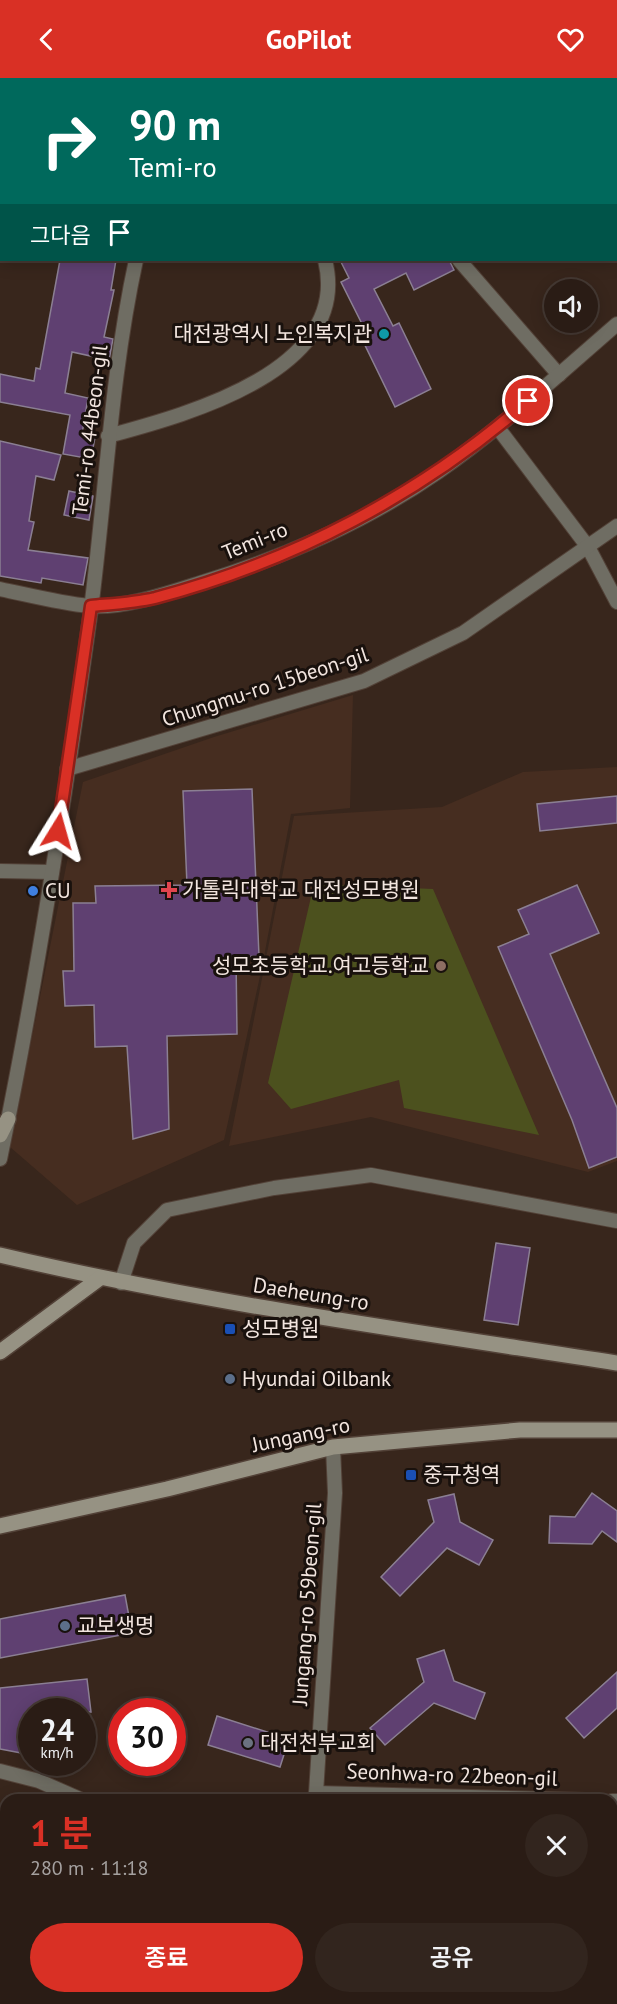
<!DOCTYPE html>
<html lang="ko">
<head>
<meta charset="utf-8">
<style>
	:root { --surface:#2a1c15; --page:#32251e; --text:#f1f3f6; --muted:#a5a1a0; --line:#463a34; --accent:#d93025 }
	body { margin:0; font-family:"PT Sans","Noto Sans KR",sans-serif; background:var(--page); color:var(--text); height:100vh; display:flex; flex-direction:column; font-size:22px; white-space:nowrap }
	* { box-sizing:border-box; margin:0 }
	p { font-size:20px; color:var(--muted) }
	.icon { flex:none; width:33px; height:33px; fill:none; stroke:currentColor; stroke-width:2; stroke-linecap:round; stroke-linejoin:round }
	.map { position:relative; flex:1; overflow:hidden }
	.sheet { position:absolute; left:0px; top:1716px; width:618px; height:210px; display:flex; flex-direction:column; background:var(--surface); border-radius:18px 18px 0 0; box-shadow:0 3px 15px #0003,0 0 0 2px var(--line) }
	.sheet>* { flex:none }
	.guide { position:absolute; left:0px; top:0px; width:618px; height:183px; box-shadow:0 3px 15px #0003,0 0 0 2px var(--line); background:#00695c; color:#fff; overflow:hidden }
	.buttons { position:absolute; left:544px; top:201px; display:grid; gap:12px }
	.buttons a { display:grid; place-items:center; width:54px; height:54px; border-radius:50%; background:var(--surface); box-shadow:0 3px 15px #0003,0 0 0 2px var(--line); font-size:30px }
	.speed { position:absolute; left:18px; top:1620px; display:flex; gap:12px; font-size:30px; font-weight:700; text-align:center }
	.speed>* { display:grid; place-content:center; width:78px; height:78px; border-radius:50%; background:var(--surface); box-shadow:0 3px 15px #0003,0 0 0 2px var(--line); line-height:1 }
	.speed small { font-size:15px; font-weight:400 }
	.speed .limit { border:9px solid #d22; background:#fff; color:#111 }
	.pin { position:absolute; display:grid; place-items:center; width:51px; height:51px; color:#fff; margin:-26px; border:3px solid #fff; border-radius:50%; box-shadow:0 2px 6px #0007 }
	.me { position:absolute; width:66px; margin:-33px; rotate:8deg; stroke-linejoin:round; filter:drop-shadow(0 0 4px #0008) }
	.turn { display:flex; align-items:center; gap:21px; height:126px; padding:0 30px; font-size:27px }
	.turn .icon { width:78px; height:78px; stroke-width:2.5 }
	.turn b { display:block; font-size:42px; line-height:51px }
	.then { display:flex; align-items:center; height:57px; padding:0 30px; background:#0003; gap:12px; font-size:22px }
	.round { display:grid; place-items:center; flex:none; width:63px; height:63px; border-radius:32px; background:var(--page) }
	.headline { display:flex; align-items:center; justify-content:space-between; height:102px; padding:0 30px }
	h1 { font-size:36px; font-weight:600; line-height:45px; color:var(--accent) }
	.cta { display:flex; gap:12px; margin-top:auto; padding:12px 30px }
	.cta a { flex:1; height:69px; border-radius:36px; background:var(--accent); color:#fff; font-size:24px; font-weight:600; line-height:69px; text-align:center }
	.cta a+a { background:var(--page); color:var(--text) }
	header { display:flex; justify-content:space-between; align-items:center; height:78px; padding:0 30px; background:var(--accent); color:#fff; font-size:27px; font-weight:600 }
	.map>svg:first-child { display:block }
	.built { fill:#462d20 }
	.green { fill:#4c511e }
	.building { fill:#5f4071; stroke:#8b7f93; stroke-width:1.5 }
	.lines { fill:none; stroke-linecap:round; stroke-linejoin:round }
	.street-casing { stroke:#524137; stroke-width:16 }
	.secondary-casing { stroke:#524137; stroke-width:18 }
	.street { stroke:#6f6d63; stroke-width:14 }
	.secondary { stroke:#969283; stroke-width:15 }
	.route-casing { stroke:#8d1f18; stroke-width:15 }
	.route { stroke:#d93025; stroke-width:10 }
	.culture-dot { fill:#0f9aa8; stroke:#19110d; stroke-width:2 }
	.health-dot { fill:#e0444e; stroke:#19110d; stroke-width:2 }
	.shop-dot { fill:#3f7fe0; stroke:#19110d; stroke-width:2 }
	.education-dot { fill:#8d6e63; stroke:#19110d; stroke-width:2 }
	.transit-dot { fill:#1a4fb4; stroke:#19110d; stroke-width:2 }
	.service-dot { fill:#5c6f8a; stroke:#19110d; stroke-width:2 }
	.worship-dot { fill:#6b7280; stroke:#19110d; stroke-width:2 }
	.labels { text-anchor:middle; stroke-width:6; stroke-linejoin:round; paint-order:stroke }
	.poi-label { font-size:21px; fill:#f2e5df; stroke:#19110d; text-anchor:start }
	.street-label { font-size:21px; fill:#f2e5df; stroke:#19110d }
</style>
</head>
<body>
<header><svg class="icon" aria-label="back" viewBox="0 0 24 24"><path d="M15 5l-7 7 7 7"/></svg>GoPilot<svg class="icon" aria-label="heart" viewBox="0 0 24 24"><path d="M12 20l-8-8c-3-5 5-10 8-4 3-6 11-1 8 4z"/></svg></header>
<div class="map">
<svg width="617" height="1926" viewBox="0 0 617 1926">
	<rect width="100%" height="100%" fill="#38261c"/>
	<g class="built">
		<path d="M353 617 350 730 291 736 262 889 224 1062 77 1127 10 1069 83 704 214 659Z"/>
		<path d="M617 689V1083L588 1094 371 1039 229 1068 294 738 442 729 523 694Z"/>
	</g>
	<g class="green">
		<path d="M339 0H617V2H341Z"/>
		<path d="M314 806 433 811 539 1057 404 1030 399 1002 291 1031 268 1005Z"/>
		<path d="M617 1797V1926H564L566 1920H612V1810Z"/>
	</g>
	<g class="building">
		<path d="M60 182H116L111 212H114L104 259 113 261 109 282 72 274 65 315 88 320 82 356 95 359 91 381 63 376 70 337 0 324V296L34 303 36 290 40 291Z"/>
		<path d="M340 182H449L454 192 414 212 406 195 374 211 393 248 399 245 431 311 395 329 360 257 366 254 341 204 349 200Z"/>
		<path d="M0 363 61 377 54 402 36 398 29 443 34 444 28 472 88 480 83 507 42 500 41 505 0 498Z"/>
		<path d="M69 413 93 418 89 442 64 437Z"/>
		<path d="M252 711 259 878 236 879 237 956 167 958 169 1051 133 1061 127 968 95 969 94 927 65 928 63 893H74L73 825H96L95 808 187 807 183 713Z"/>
		<path d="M617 718V745L540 753 537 726Z"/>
		<path d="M577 807 599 855 550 876 617 1030V1079L589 1090 572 1042 498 869 529 856 518 832Z"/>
		<path d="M496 1165 530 1170 518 1247 484 1242Z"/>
		<path d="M592 1415 617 1433V1464L602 1453 592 1466 549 1465 550 1438 575 1439Z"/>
		<path d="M454 1416 460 1444 493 1462 479 1487 447 1470 400 1518 381 1499 434 1444 428 1422Z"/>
		<path d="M125 1517 132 1555 0 1580V1541Z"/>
		<path d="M444 1572 454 1603 485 1615 475 1641 434 1625 385 1667 370 1650 424 1604 417 1581Z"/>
		<path d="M617 1594V1630L584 1660 566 1640Z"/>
		<path d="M87 1601 91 1634H32V1677L0 1671V1610Z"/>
		<path d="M217 1638 289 1661 280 1689 208 1667Z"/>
	</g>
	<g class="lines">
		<defs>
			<g id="street">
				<path d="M263 0 266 2"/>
				<path d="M177 2V0"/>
				<path d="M616 13 617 12"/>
				<path d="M616 142 617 143"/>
				<path d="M459 182 559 297"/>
				<path d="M498 350 588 469 617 524"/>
				<path d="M108 358C185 337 353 293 325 182"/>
				<path d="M0 511C29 517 60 525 89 528 122 531 169 515 200 505 282 480 367 443 438 394 502 349 558 297 617 246"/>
				<path d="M67 691 364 603 463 555 617 448"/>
				<path d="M0 793 52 794"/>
				<path d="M0 1081C38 899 66 715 91 531 106 414 111 297 136 182"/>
				<path d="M121 1205 134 1165 167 1132 274 1110 371 1097 617 1143"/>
				<path d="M0 1693 39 1703 82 1722"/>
				<path d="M316 1715 586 1722"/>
				<path d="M313 1722 316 1715 335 1415 333 1369"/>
				<path d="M612 1723H617"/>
				<path d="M612 1783 617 1771"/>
				<path d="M0 1822 6 1825"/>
				<path d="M244 1920 259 1926"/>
				<path d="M227 1926 229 1920"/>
				<path d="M552 1926 554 1920"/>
			</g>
			<g id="secondary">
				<path d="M0 1057 8 1041"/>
				<path d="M0 1177C204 1225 410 1253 617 1285"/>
				<path d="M0 1274 100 1200"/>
				<path d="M0 1448 167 1411 333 1369 520 1352H617"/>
			</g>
		</defs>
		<use href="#street" class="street-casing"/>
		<use href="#secondary" class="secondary-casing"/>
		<use href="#street" class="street"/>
		<use href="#secondary" class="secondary"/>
	</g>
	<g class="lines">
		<defs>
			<path id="route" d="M58 753 91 528C112 526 134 525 155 520 292 484 422 416 528 323"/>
		</defs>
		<use href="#route" class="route-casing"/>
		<use href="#route" class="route"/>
	</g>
	<circle class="culture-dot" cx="384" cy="256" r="6"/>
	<path class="health-dot" d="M166 803h6v6h6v6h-6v6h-6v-6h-6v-6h6z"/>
	<circle class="shop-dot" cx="33" cy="813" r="6"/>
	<circle class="education-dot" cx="441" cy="888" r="6"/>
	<g class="transit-dot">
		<rect x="224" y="1245" width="12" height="12" rx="3"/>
		<rect x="405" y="1391" width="12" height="12" rx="3"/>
	</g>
	<g class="service-dot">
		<circle cx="230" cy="1301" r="6"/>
		<circle cx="65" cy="1548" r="6"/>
	</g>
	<circle class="worship-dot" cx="248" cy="1665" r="6"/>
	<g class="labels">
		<g class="poi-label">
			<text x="372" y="263" text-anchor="end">대전광역시 노인복지관</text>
			<text x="182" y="819">가톨릭대학교 대전성모병원</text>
			<text x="45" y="820">CU</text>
			<text x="429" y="895" text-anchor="end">성모초등학교.여고등학교</text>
			<text x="242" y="1258">성모병원</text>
			<text x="242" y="1308">Hyundai Oilbank</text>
			<text x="423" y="1404">중구청역</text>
			<text x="77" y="1555">교보생명</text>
			<text x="260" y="1672">대전천부교회</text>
		</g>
		<g class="street-label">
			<text transform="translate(90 352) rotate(-83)" y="7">Temi-ro 44beon-gil</text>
			<text transform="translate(255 463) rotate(-22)" y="7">Temi-ro</text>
			<text transform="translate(265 609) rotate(-18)" y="7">Chungmu-ro 15beon-gil</text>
			<text transform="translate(311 1216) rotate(9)" y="7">Daeheung-ro</text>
			<text transform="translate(301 1357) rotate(-12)" y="7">Jungang-ro</text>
			<text transform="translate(307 1526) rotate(-86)" y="7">Jungang-ro 59beon-gil</text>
			<text transform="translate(452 1697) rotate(2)" y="7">Seonhwa-ro 22beon-gil</text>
		</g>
	</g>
</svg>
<div class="buttons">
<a><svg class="icon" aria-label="sound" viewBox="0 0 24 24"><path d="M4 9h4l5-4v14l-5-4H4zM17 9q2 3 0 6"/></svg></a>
</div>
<div class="speed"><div>24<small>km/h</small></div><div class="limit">30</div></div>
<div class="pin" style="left:528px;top:323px;background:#d93025"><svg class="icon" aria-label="arrive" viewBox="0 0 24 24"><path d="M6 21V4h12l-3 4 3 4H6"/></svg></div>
<svg class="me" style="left:58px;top:753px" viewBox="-20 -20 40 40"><path d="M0-17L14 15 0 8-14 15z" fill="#d93025" stroke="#fff" stroke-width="4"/></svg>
<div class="guide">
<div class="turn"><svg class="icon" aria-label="right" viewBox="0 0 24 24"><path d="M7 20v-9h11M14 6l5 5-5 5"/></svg><div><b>90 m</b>Temi-ro</div></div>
<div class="then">그다음<svg class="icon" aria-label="arrive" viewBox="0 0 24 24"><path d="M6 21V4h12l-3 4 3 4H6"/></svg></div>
</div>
<section class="sheet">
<div class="headline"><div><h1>1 분</h1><p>280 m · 11:18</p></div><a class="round"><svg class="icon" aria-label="close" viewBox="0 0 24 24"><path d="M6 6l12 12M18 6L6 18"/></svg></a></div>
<div class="cta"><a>종료</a><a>공유</a></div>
</section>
</div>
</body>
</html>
